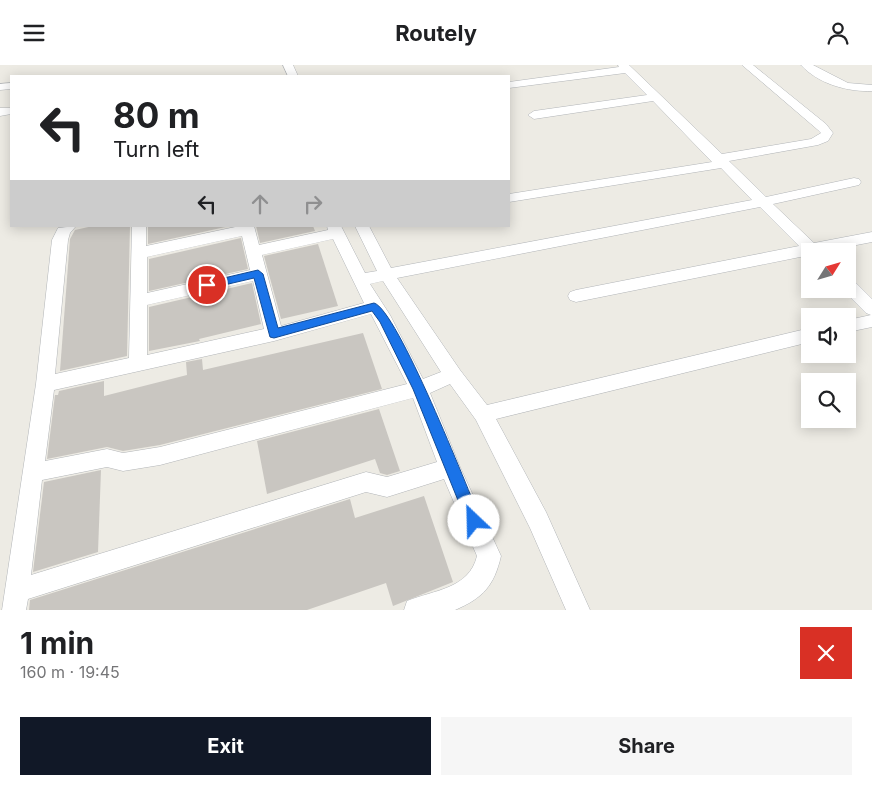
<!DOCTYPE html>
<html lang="en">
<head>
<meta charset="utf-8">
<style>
	:root { --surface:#fff; --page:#f6f6f6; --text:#202124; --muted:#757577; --accent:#111827 }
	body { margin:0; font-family:Inter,sans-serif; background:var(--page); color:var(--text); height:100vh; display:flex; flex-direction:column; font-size:19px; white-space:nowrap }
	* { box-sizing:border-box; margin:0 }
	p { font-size:16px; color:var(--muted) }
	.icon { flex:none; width:28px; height:28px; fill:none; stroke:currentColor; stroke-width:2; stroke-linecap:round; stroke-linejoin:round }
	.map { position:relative; height:545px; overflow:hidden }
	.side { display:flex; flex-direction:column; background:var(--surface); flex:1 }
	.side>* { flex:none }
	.hud { position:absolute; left:10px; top:10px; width:500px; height:152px; border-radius:0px; box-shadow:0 2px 12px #0003; background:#fff; color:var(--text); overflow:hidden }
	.needle { width:32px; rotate:53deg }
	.tools { position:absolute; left:801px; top:178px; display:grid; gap:10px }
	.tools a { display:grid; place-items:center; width:55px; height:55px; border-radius:0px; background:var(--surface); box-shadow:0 2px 12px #0003; font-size:25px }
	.pin { position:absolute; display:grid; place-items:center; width:42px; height:42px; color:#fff; margin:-21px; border:2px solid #fff; border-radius:50%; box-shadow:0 1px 5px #0007 }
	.me { position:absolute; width:55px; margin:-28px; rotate:336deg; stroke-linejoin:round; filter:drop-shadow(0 0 4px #0008) }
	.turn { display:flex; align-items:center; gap:18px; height:105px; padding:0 20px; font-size:22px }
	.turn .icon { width:65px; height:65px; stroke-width:2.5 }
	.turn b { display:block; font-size:35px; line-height:42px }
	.lanes { display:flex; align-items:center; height:48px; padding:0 20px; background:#0003; justify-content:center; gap:25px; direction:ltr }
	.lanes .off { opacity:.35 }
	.round { display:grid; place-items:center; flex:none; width:52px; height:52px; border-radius:0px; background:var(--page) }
	.headline { display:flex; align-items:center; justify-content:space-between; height:85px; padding:0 20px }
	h1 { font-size:30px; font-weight:700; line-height:38px }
	.cta { display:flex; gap:10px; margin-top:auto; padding:10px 20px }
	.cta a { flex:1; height:58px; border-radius:0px; background:var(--accent); color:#fff; font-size:20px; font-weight:700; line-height:58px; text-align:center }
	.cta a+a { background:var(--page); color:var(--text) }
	header { display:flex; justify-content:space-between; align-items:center; height:65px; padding:0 20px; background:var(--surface); font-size:22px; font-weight:700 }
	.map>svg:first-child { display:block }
	.building { fill:#c9c6c1 }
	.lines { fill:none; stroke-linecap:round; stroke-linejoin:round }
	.minor-casing { stroke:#b2b5b8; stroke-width:1 }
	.minor { fill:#fff; fill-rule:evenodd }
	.route { fill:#1a73e8; stroke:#114b97 }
</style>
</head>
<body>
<header><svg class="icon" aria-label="menu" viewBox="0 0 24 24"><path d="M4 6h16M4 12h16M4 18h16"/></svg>Routely<svg class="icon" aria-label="person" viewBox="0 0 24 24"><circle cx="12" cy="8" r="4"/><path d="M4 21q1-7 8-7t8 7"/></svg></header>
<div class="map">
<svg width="872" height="545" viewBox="0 0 872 545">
	<rect width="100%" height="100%" fill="#edebe4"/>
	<g class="building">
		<path d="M93 161H130L127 291 60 306 70 174 75 165Z"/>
		<path d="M148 161H230L148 179Z"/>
		<path d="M256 161H313L315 166 260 178Z"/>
		<path d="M241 173 248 204 149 226V194Z"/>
		<path d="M318 179 338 241 281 254 264 191Z"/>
		<path d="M252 218 261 259 199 274 200 276 149 286V242Z"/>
		<path d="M363 268 382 324 160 380 123 386 107 382 47 394 55 330H58L59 326 104 316V331L187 310 186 297 202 294 203 305Z"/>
		<path d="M379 344 400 406 387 410 380 408 375 394 267 429 257 376Z"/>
		<path d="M101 405 98 487 33 507 44 417Z"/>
		<path d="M424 431 453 517 393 541 386 518 307 545H29L30 535 350 434 355 453Z"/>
	</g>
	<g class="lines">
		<defs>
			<g id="minor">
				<path d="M283 0H293L298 11H288Z"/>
				<path d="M618 0H629L722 89 811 74 821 68 818 65 742 0H753L826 59 833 68 828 76 818 80 729 96 766 132 854 113 859 114 861 117 859 120 773 139 814 178 872 167V177L826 186H810V190L576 237 570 235 568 231 570 227 576 225 799 181 760 142 397 213 460 305 487 340 810 263V277L496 354 546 447 590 545H566L530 463 476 355 450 319 430 328 460 402 501 491C494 521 483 533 455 545H404L407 536C434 525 469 524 477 491L444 414 387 432 366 427 28 534 26 545H2L36 319 52 175 58 163 76 161 70 168 68 175 55 309 129 293 132 161H146V181L240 161H254L259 180 328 165 327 161H341L365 208 377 206 355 161H369L391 203 752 135 721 103 509 137V129L712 97 653 36 534 54 528 50 534 46 647 30 625 8 509 23V17L619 2ZM242 171 250 205 147 228V192ZM333 174 364 238 281 261 262 190ZM253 216 264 264 147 290V240ZM383 216 441 307 423 314 390 250 370 219ZM371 249 407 319 160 382 123 388 107 384 45 396 54 325 274 276ZM413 333 437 397 387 412 366 407 31 510 42 415 107 402 123 406 160 400Z"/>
				<path d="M801 0H813L848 18 872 20V26C848 27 818 19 801 0Z"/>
				<path d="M11 18V24L0 25V19Z"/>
				<path d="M0 43H11V49L0 51Z"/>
				<path d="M848 214 854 216 872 234V262L848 267V255L871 250 866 248 842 224H848Z"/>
			</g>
		</defs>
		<use href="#minor" class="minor-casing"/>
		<use href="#minor" class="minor"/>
	</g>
	<path class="route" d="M258 205 263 209 278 263 374 238C397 244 468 424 481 456L479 460 474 462 468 460 413 324 380 257 372 246 274 273 270 272 254 213 207 224 202 220 207 217Z"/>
</svg>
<div class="tools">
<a><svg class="needle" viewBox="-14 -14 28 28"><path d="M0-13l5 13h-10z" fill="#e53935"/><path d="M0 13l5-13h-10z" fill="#757577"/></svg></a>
<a><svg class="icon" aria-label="sound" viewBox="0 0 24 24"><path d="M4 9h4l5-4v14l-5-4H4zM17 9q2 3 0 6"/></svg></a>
<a><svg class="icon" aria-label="search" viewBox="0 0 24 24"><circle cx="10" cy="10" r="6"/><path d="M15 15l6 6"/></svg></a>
</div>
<div class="pin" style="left:207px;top:220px;background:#d93025"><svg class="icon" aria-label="arrive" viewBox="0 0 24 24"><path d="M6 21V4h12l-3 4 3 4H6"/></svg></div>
<svg class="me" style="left:474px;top:456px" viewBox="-20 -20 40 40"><circle r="19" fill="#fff"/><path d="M0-13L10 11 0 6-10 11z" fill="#1a73e8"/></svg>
<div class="hud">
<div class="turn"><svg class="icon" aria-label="left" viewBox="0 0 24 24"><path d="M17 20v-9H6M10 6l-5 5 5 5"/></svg><div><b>80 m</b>Turn left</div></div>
<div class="lanes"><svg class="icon" aria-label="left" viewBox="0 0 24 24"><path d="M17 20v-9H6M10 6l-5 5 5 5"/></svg><svg class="icon off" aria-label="ahead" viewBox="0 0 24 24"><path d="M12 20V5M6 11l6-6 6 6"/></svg><svg class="icon off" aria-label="right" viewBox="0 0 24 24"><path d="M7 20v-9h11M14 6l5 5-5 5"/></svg></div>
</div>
</div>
<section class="side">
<div class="headline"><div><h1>1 min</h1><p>160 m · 19:45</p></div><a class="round" style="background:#d93025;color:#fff"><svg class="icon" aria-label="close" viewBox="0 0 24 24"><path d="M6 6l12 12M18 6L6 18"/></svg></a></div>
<div class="cta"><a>Exit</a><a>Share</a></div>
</section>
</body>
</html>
